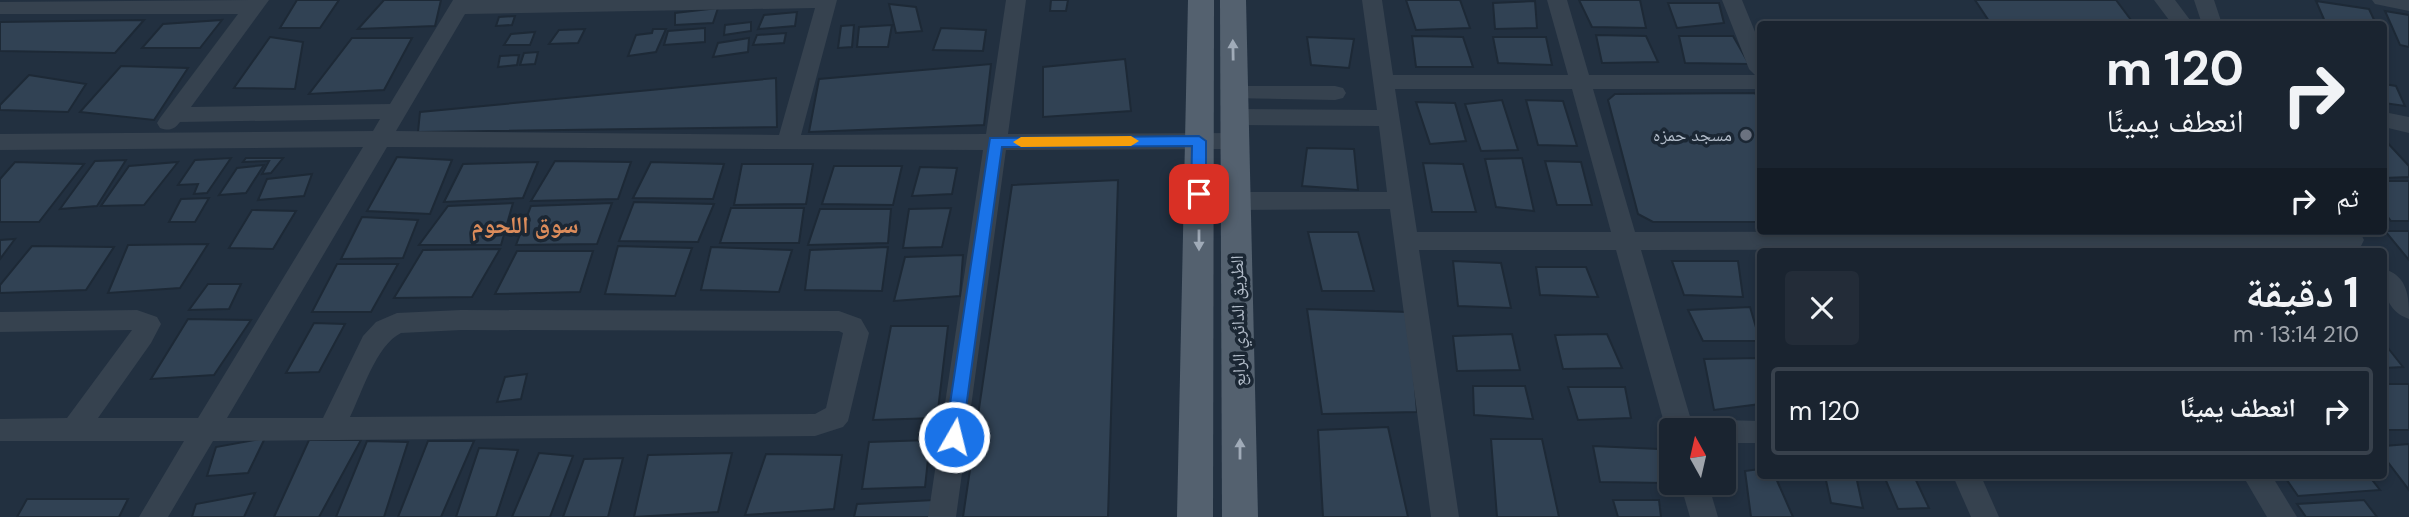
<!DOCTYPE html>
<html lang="ar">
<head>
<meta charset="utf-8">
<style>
	:root { --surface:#1a2430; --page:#232c38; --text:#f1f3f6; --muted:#9fa4ab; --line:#38414c }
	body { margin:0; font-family:"DM Sans","Noto Naskh Arabic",sans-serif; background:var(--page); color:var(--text); direction:rtl; height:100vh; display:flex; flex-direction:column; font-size:26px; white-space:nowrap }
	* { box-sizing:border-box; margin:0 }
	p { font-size:23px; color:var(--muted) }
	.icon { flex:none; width:38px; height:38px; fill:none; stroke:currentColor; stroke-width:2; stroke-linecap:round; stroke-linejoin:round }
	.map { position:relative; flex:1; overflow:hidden; direction:ltr }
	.details { position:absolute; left:1757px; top:248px; width:630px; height:231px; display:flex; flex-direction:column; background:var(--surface); border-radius:7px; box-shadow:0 4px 10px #0003,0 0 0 2px var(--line); direction:rtl }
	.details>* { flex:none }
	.guide { position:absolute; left:1757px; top:21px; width:630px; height:214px; border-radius:7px; box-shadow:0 4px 10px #0003,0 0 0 2px var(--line); direction:rtl; background:#1a2430; color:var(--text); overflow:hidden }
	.needle { width:46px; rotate:352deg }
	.tools { position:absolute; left:1659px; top:418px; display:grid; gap:14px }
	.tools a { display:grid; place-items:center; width:77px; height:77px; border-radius:7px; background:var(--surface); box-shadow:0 4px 10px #0003,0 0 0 2px var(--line); font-size:35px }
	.pin { position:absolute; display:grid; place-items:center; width:60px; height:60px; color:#fff; margin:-30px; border-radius:14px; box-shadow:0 4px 10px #0006 }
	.me { position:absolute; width:77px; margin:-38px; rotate:8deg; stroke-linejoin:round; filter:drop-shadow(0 0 5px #0008) }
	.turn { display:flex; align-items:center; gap:24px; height:147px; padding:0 28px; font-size:32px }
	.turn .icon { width:91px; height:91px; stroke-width:2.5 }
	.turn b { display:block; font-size:49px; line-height:60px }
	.then { display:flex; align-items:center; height:66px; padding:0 28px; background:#0003; gap:14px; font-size:26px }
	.round { display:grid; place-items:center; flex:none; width:74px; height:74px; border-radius:7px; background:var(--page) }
	.summary { display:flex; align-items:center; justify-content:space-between; height:119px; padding:0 28px }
	h1 { font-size:42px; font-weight:800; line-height:52px }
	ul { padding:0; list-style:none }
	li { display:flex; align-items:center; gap:21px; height:88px; margin:0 14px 10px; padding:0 14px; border:4px solid var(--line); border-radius:7px }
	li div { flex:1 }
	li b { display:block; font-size:26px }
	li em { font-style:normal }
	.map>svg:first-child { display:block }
	.building { fill:#314254; stroke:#1d2936; stroke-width:2 }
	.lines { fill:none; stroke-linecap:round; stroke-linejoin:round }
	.minor { fill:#36424f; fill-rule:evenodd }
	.major { fill:#54616f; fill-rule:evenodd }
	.oneway { fill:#a0abb8 }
	.route { fill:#1a73e8; stroke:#114b97; stroke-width:2 }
	.slow { fill:#f59e0b }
	.worship-dot { fill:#6b7280; stroke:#1b2734; stroke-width:2.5 }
	.labels { text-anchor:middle; stroke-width:7; stroke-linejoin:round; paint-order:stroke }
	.poi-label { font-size:18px; fill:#b3bdca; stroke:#1b2734; text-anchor:end }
	.street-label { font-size:18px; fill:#b3bdca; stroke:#1b2734 }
	.district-label { font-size:24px; font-weight:bold; fill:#dc8c5b; stroke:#1b2734 }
</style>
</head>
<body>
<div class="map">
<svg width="2409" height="517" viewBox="0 0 2409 517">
	<rect width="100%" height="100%" fill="#223040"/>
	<g class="building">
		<path d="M297 0H339L320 28H280Z"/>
		<path d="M384 0H441L435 26 358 29Z"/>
		<path d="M1051 0H1068L1066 11H1050Z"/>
		<path d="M1406 0H1460L1470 28 1416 30Z"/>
		<path d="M1579 0H1640L1646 28 1592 27Z"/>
		<path d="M1975 0H2116L2134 24H1991Z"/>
		<path d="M1535 1 1537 28 1495 29 1493 3Z"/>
		<path d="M2316 1 2369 9 2376 24H2326Z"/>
		<path d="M1668 3H1719L1724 23 1677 28Z"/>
		<path d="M889 4 916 7 922 31 896 33Z"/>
		<path d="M718 8 713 23 675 25V13Z"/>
		<path d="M2385 11 2409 15V47L2400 45Z"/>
		<path d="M797 12 795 26 758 29 764 15Z"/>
		<path d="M515 16 512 25 496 26 499 17Z"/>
		<path d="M144 20 115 53 0 51V22Z"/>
		<path d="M222 20 200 48H142L163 24Z"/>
		<path d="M751 22V31L724 35 725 25Z"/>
		<path d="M854 25 852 47 838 48 841 26Z"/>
		<path d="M892 25 888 47H857L859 27Z"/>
		<path d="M705 28V42L664 45 668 31Z"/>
		<path d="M941 28 986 30 983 51 933 50Z"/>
		<path d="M585 29 578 43 549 44 559 30Z"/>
		<path d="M653 29H666L656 52 628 56 636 35 652 33Z"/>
		<path d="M535 32 530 45H504L511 34Z"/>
		<path d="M786 33 784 43 753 45 757 35Z"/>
		<path d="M1596 35 1646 36 1658 62 1602 63Z"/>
		<path d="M1412 36 1463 37 1473 67H1416Z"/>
		<path d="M1679 36H1733L1749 64 1685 63Z"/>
		<path d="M270 37 303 42 295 89 234 88Z"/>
		<path d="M1307 37 1354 39 1349 68 1311 65Z"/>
		<path d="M1493 37H1546L1552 65 1498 63Z"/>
		<path d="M352 38H412L384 90 309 94Z"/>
		<path d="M749 38 748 52 713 57 718 43Z"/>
		<path d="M538 52 535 64 520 65 524 53Z"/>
		<path d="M519 55 517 65 498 67 500 56Z"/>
		<path d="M1125 59 1131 111 1043 117V67Z"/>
		<path d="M991 64 984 125 809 132 819 79Z"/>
		<path d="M121 66 188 68 154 120 80 112Z"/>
		<path d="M29 75 86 84 68 112 0 110V105Z"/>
		<path d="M776 78 777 127 418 132 420 112Z"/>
		<path d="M2384 84 2396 86 2405 106 2384 103Z"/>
		<path d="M1754 93 1760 97V222H1653L1638 214 1608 100 1615 94Z"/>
		<path d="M1502 100 1518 150 1481 151 1465 104Z"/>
		<path d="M1526 100 1563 101 1577 146 1538 145Z"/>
		<path d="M1416 102 1455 103 1466 141 1430 144Z"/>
		<path d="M2384 139 2409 166V177L2384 178Z"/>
		<path d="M1307 148 1354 149 1358 190 1302 186Z"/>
		<path d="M397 157 452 160 430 214 367 211Z"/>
		<path d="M231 158 207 193 194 194 198 184 178 185 195 160Z"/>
		<path d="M246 158H283L271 173 262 174 269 161 243 162Z"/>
		<path d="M1522 158 1534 211 1496 207 1485 159Z"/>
		<path d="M126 160 97 206 60 209 95 161Z"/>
		<path d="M555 161 631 162 618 199 531 201Z"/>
		<path d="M1545 161 1581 162 1592 205H1557Z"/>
		<path d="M15 162 84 164 39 222H0V179Z"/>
		<path d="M178 162 144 205 101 206 129 166Z"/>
		<path d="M538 162 523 198 444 202 463 164Z"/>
		<path d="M651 162 724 164 713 199 633 198Z"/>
		<path d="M1423 163 1463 164 1476 212H1432Z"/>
		<path d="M742 164H813L806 204 734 205Z"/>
		<path d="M264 165 246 193 219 195 237 168Z"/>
		<path d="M834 166H902L893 205 822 204Z"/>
		<path d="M920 167 957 168 952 194 912 196Z"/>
		<path d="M312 174 304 196 258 200 267 179Z"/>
		<path d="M1118 180 1108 517H963L1012 185Z"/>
		<path d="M2384 181H2409V221H2391L2384 212Z"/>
		<path d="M209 198 195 222H169L181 199Z"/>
		<path d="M634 202 714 204 698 242 619 241Z"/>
		<path d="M513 203 501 245H419L448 206Z"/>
		<path d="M612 203 597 244 516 245 531 206Z"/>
		<path d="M731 208H804L799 243H720Z"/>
		<path d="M951 208 942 247 903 248 909 209Z"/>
		<path d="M820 209H891L888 243 808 245Z"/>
		<path d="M252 210 296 211 273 249 229 248Z"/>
		<path d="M362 217 418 220 403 258 341 259Z"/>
		<path d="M2385 231H2409V260Z"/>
		<path d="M1308 232H1358L1374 291H1322Z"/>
		<path d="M15 239 0 259V240Z"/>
		<path d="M208 244 180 288 108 293 128 245Z"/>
		<path d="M32 246 114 247 86 290 0 293V285Z"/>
		<path d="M618 246 692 248 675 296 605 294Z"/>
		<path d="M711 247 792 250 779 292 701 290Z"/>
		<path d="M888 247 882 291 805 290 810 250Z"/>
		<path d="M500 249 472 297 394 298 423 250Z"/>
		<path d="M517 251H593L580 292 495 294Z"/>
		<path d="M963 255 960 296 894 301 905 257Z"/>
		<path d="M1453 261 1501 263 1511 308 1458 306Z"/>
		<path d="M1672 261H1738L1743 297 1684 295Z"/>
		<path d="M337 264H398L371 312H312Z"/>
		<path d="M1536 267H1586L1598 297 1540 295Z"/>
		<path d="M208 284H241L229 309 189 310Z"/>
		<path d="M1750 307 1760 341H1703L1688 310Z"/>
		<path d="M1307 309 1409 312 1417 412 1322 414Z"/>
		<path d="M188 319 251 320 214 375 151 379Z"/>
		<path d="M314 323 345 324 319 372 286 373Z"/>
		<path d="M891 326H948L937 418 873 420Z"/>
		<path d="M1512 334 1520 370 1457 371 1453 336Z"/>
		<path d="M1607 334 1622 368 1563 369 1555 335Z"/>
		<path d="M2384 343 2403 367 2384 368Z"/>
		<path d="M1760 358V404L1714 410 1704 359Z"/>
		<path d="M527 374 521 399 497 402 505 377Z"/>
		<rect x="2384" y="384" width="25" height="46"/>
		<path d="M1473 386H1525L1533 419 1474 415Z"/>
		<path d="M1568 387H1625L1631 418 1578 420Z"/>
		<path d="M1388 427 1408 517H1323L1318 430Z"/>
		<path d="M265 438 248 473 207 476 216 447Z"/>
		<path d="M1491 439H1542L1559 517H1497Z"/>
		<path d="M309 440H361L319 517H274Z"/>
		<path d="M930 440 925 487 862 489 869 442Z"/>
		<path d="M367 441 408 442 384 517H336Z"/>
		<path d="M428 441H474L441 517H398Z"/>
		<path d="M2409 444V490L2384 457V446Z"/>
		<path d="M1593 446 1659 449 1665 483 1600 482Z"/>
		<path d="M479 448 518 450 496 517H456Z"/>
		<path d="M539 453 573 456 550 517H512Z"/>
		<path d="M732 453 718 512 634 517 648 455Z"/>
		<path d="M766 454 842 455 834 509 745 515Z"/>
		<path d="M623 458 608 517H563L584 459Z"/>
		<path d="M1760 469V476H1775L1793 517H1751L1745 471Z"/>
		<path d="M1825 476H1856L1863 508 1831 503Z"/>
		<path d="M1884 476H1914L1929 508 1898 509Z"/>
		<path d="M2284 476H2369L2380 490 2298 496Z"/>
		<path d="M255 493 244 517H192L196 504Z"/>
		<path d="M27 499H128L119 517H17Z"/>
		<path d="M934 500 930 517H854L857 504Z"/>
		<path d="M1613 500H1659L1661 517H1618Z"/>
		<path d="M2364 500 2377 517H2306L2297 504Z"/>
	</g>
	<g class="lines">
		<g class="minor">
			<path d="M248 0H269L191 107 390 104 453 0H837L801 135 986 134 1006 0H1026L1008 134 1234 133 1242 135 1245 141 1242 147 1234 149 1006 150 956 517H928L983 150 387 147 227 418H323L363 336 376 322 397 313 461 310 839 311 861 319 869 333 848 421 843 427 815 436 213 441 168 517H139L184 441H0V419L67 418 132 330 0 332V312L137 310 157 317 161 324 151 343 98 418H198L363 147 0 150V134L373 131 380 119 180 122C174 130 169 131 160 128L157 123 160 118 238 14H0V2ZM815 8 779 135 396 131 465 14ZM461 330 839 331 843 333 826 408 815 414 350 417C362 393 376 345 401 333Z"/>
			<path d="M1362 0H1382L1393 75H1568L1547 0H1567L1589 75H1755L1749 69 1722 0H1742L1760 44V89H1593L1635 232 2352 231 2361 234 2364 240 2361 246 2352 249 1641 250 1694 430H1671V438L1666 430 1616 250H1419L1459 517H1431L1390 209 1235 210 1227 207 1223 201 1227 195 1235 192H1387L1379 126 1234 125 1226 122 1223 117 1226 112 1234 109 1377 110ZM1395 89H1572L1611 232H1417Z"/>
			<path d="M2154 0H2175L2193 24H2172Z"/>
			<path d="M2194 0H2214L2222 24H2202Z"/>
			<path d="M2372 0H2409V11L2375 4Z"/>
			<path d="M1234 86H1335L1343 88 1346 93 1343 98 1335 100 1226 98 1223 93 1226 88Z"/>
			<path d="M2384 112 2409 117V133L2384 127Z"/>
			<path d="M2384 269C2408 276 2409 297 2409 319 2386 311 2382 289 2384 269Z"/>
			<path d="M1724 420 1760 421V443H1724V430H1711L1714 424Z"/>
			<path d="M1953 476H1981L1999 517H1971Z"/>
			<path d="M2243 476H2272L2297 517H2267Z"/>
			<path d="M1680 483H1708L1718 517H1690Z"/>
		</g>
		<g class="major">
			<path d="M1188 0H1214L1213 517H1177Z"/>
			<path d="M1220 0H1246L1258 517H1222Z"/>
		</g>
	</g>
	<defs><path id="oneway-solid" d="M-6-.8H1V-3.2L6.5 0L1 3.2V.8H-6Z" transform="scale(1.75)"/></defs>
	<g class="oneway">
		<use href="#oneway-solid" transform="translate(1233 50) rotate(-91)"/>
		<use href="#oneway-solid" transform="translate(1199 240) rotate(90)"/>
		<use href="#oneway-solid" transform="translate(1240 449) rotate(-90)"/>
	</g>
	<path class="route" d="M1199 136 1206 141V194L1199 200 1191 194 1192 146 1002 147 962 437 960 442 954 444 947 442 945 437 990 138Z"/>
	<path class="slow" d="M1131 136 1139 141 1131 146 1021 147 1013 142 1021 137Z"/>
	<circle class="worship-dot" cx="1746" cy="135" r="7"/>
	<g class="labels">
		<g class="poi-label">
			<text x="1732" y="141">مسجد حمزه</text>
		</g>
		<g class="street-label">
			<text transform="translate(1238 321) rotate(-91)" y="6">الطريق الدائري الرابع</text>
		</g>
		<g class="district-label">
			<text x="525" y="233">سوق اللحوم</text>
		</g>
	</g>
</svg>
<div class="tools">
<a><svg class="needle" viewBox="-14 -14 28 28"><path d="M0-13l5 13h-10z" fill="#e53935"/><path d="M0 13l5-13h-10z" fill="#9fa4ab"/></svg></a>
</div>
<div class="pin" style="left:1199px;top:194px;background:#d93025"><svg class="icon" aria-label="arrive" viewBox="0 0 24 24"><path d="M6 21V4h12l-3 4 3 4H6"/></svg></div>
<svg class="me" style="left:954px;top:437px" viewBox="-20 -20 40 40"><circle r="17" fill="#1a73e8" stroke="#fff" stroke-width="3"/><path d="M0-11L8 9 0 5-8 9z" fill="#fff"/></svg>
<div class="guide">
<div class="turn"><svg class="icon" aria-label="right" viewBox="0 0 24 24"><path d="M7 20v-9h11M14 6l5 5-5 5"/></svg><div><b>120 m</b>انعطف يمينًا</div></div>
<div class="then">ثم<svg class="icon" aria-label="right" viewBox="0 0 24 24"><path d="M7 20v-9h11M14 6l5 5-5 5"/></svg></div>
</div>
<section class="details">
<div class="summary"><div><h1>1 دقيقة</h1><p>210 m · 13:14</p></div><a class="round"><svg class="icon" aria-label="close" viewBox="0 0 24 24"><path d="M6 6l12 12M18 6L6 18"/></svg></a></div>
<ul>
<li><svg class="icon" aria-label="right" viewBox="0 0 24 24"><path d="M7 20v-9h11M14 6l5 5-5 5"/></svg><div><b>انعطف يمينًا</b></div><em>120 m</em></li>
</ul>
</section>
</div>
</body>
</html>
